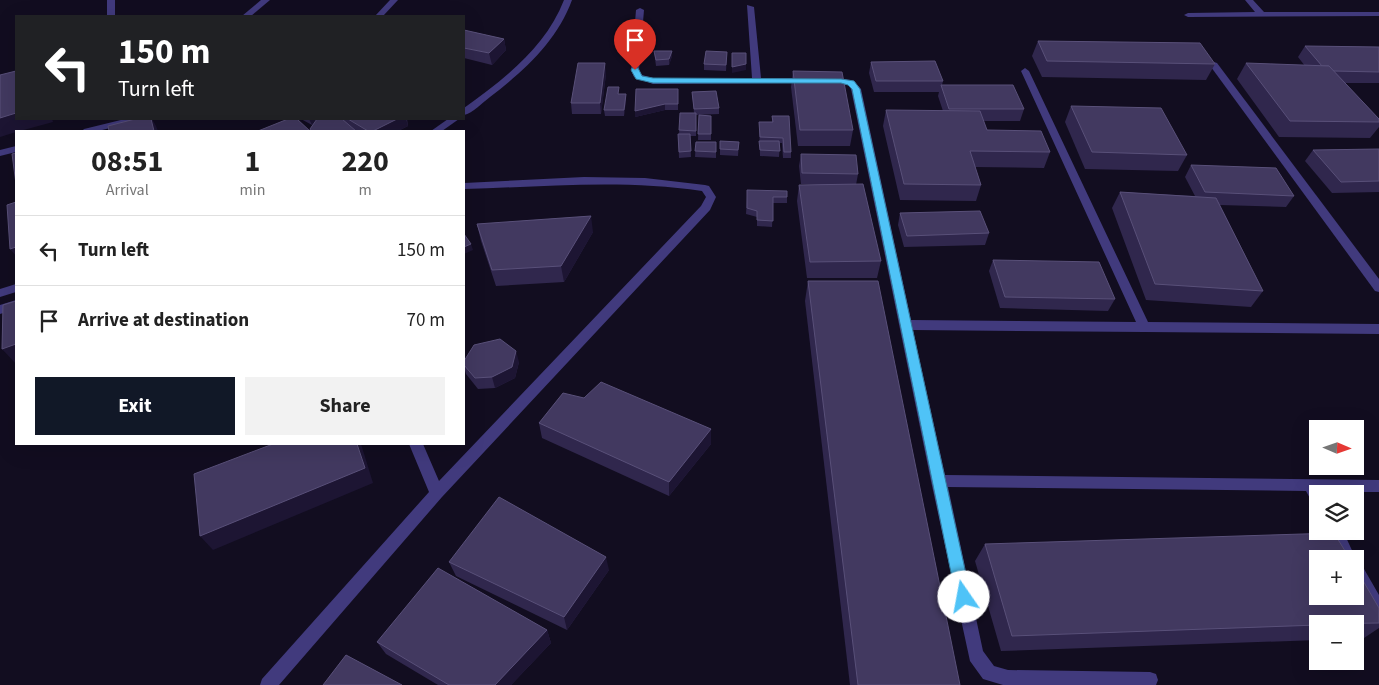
<!DOCTYPE html>
<html lang="en">
<head>
<meta charset="utf-8">
<style>
	:root { --surface:#fff; --page:#f2f2f2; --text:#222; --muted:#767676; --line:#e0e0e0; --accent:#111827 }
	body { margin:0; font-family:"Source Sans 3",sans-serif; background:var(--page); color:var(--text); height:100vh; display:flex; flex-direction:column; font-size:19px; white-space:nowrap }
	* { box-sizing:border-box; margin:0 }
	p { font-size:16px; color:var(--muted) }
	.icon { flex:none; width:28px; height:28px; fill:none; stroke:currentColor; stroke-width:2; stroke-linecap:round; stroke-linejoin:round }
	.map { position:relative; flex:1; overflow:hidden }
	.sheet { position:absolute; left:15px; top:130px; width:450px; height:315px; display:flex; flex-direction:column; background:var(--surface); border-radius:0px; box-shadow:0 5px 20px #0002 }
	.sheet>* { flex:none }
	.top-card { position:absolute; left:15px; top:15px; width:450px; height:105px; border-radius:0px; box-shadow:0 5px 20px #0002; background:#202124; color:#fff; overflow:hidden }
	.needle { width:32px; rotate:92deg }
	.tools { position:absolute; left:1309px; top:420px; display:grid; gap:10px }
	.tools a { display:grid; place-items:center; width:55px; height:55px; border-radius:0px; background:var(--surface); box-shadow:0 5px 20px #0002; font-size:25px }
	.pin { position:absolute; display:grid; place-items:center; width:42px; height:42px; color:#fff; margin:-51px -21px; border-radius:50% 50% 50% 0; rotate:-45deg; box-shadow:0 0 5px #0007 }
	.pin .icon { rotate:45deg }
	.me { position:absolute; width:55px; margin:-28px; rotate:348deg; stroke-linejoin:round; filter:drop-shadow(0 0 4px #0008) }
	.turn { display:flex; align-items:center; gap:18px; height:105px; padding:0 20px; font-size:22px }
	.turn .icon { width:65px; height:65px; stroke-width:2.5 }
	.turn b { display:block; font-size:35px; line-height:42px }
	.eta { display:flex; justify-content:space-evenly; align-items:center; height:85px; text-align:center }
	.eta b { font-size:30px; font-weight:700; line-height:35px }
	.action { display:flex; gap:10px; margin-top:auto; padding:10px 20px }
	.action a { flex:1; height:58px; border-radius:0px; background:var(--accent); color:#fff; font-size:20px; font-weight:700; line-height:58px; text-align:center }
	.action a+a { background:var(--page); color:var(--text) }
	ul { padding:0; list-style:none }
	li { display:flex; align-items:center; gap:15px; height:70px; padding:0 20px; border-top:1px solid var(--line) }
	li div { flex:1 }
	li b { display:block; font-size:19px }
	li em { font-style:normal }
	.map>svg:first-child { display:block }
	.lines { fill:none; stroke-linecap:round; stroke-linejoin:round }
	.street { fill:#413a7d; fill-rule:evenodd }
	.wall { fill:#30274d }
	.shaded-wall { fill:#1d1533 }
	.building { fill:#423960; stroke:#595079 }
	.route { fill:#4fc3f7; stroke:#337fa1 }
</style>
</head>
<body>
<div class="map">
<svg width="1379" height="685" viewBox="0 0 1379 685">
	<rect width="100%" height="100%" fill="#120d20"/>
	<g class="lines">
		<g class="street">
			<rect x="107" y="0" width="8" height="16"/>
			<path d="M261 0H270L251 16H242Z"/>
			<path d="M390 0H398L383 16H375Z"/>
			<path d="M564 0H572C557 41 524 71 490 97 482 103 473 113 464 115V108C504 79 546 47 564 0Z"/>
			<path d="M1245 0H1253L1264 12H1379V16L1188 17 1184 15 1188 13 1255 12Z"/>
			<path d="M747 5 754 7 761 78H808L813 81 811 83 653 84 634 77 631 70 636 10 640 8 644 10 639 70 642 75 653 78H752Z"/>
			<path d="M1214 62 1217 63 1379 279V292L1375 291 1211 67 1210 65Z"/>
			<path d="M1025 68 1029 71 1148 322 1379 324V334L913 330 945 475 1379 480V492H1321L1323 494H1318V505L1313 504 1306 491 948 487 983 651 994 666 1008 670 1150 672 1156 674 1158 680 1156 685H1003L983 679 970 661 931 481 851 89 848 85 828 84 823 81 828 78 851 80 854 81 861 89 911 320 1136 322 1021 71Z"/>
			<path d="M125 119H141L139 121 98 131H82L84 129Z"/>
			<path d="M448 119H459L442 131H431Z"/>
			<path d="M16 146V152L0 156V150Z"/>
			<path d="M584 177 645 178 705 185 709 186 716 197 710 210 442 497 279 685H260L262 679 429 492 409 444H423L439 481 701 206 706 197 702 191C622 179 544 187 464 189V183Z"/>
			<path d="M16 284V292L0 297V289Z"/>
			<path d="M16 300V309L0 314V305Z"/>
			<path d="M1328 531H1343L1357 561 1360 562 1379 595V619L1373 616 1355 582V559H1342Z"/>
		</g>
	</g>
	<g class="wall">
		<path d="M464 30 504 39 506 50 492 65 464 58Z"/>
		<path d="M1038 41 1215 64 1206 80 1042 77 1032 56Z"/>
		<path d="M1305 46 1379 47V83H1344L1379 119V127L1370 138 1279 137 1237 79 1246 63 1305 66 1298 57Z"/>
		<path d="M654 51 672 56 669 65 656 66Z"/>
		<path d="M727 52 726 71 704 70V64Z"/>
		<path d="M871 62 943 81 942 85 1024 109 1020 121H983L987 130 1050 152 1044 168 975 167 981 185 976 201 900 200 883 126 886 110 943 111 938 96 939 92H874L869 73Z"/>
		<path d="M793 71 853 130 850 146H798L791 87Z"/>
		<path d="M606 74 601 114H572L571 103Z"/>
		<path d="M678 89V110H665L635 117V111Z"/>
		<path d="M692 92 719 108V114L696 115V136H690L691 157 679 158 678 134H679L680 113H694Z"/>
		<path d="M619 94H626V100L624 116H605L604 110Z"/>
		<path d="M1071 106 1187 155 1178 171 1085 169 1065 122Z"/>
		<path d="M699 115 711 116V140H698Z"/>
		<path d="M772 116 791 152V158H783L782 143H780L779 157 760 156 759 122H772Z"/>
		<path d="M301 119H407L408 126 398 131H311L310 129 314 123 312 125Z"/>
		<path d="M720 141 739 142 738 156 720 155Z"/>
		<path d="M696 142H716V158L695 157Z"/>
		<path d="M1379 149V192L1332 193 1305 161 1313 150Z"/>
		<path d="M801 154 858 174 856 185 881 261 877 278H807L797 201 799 185H827L801 184 799 166Z"/>
		<path d="M1191 165 1294 196 1286 207 1220 205 1263 291 1251 307 1146 300 1112 208 1120 192 1195 196 1185 177Z"/>
		<path d="M747 196 787 197V203H773L772 227 757 226V217L746 214Z"/>
		<path d="M900 213 989 233 985 245 904 247 898 225Z"/>
		<path d="M477 224 593 232 564 282 496 286 481 241Z"/>
		<path d="M993 260 1115 299 1108 311 1000 308 989 271Z"/>
		<path d="M808 281 960 685H850L805 301Z"/>
		<path d="M464 361 519 362 515 378 495 388 478 389 466 374 464 367Z"/>
		<path d="M584 398 711 429V444L669 496 542 438 539 423Z"/>
		<path d="M985 544 1379 608V628L1364 638H1355V624H1318V640L1001 651 975 561Z"/>
		<path d="M449 562 609 570 567 630 456 576Z"/>
		<path d="M547 630 551 643 511 685H438L386 654 377 642Z"/>
	</g>
	<g class="shaded-wall">
		<path d="M504 39 506 50 492 65 489 53Z"/>
		<path d="M672 51V56L669 65V59Z"/>
		<path d="M605 63 606 74 601 114 600 103Z"/>
		<path d="M746 64V70L732 73V67Z"/>
		<path d="M626 94V100L624 116V110Z"/>
		<path d="M665 104V110L635 117V111Z"/>
		<path d="M16 113V119H52L53 122 20 131H16V132L0 137V118Z"/>
		<path d="M151 119H152L156 126 158 131H154Z"/>
		<path d="M309 119H322L312 125Z"/>
		<path d="M397 119H406L408 126 398 131H373Z"/>
		<path d="M591 216 593 232 564 282 561 266Z"/>
		<path d="M471 244 473 250 464 254V247Z"/>
		<path d="M16 247V256L10 249Z"/>
		<path d="M16 344V364L2 349Z"/>
		<path d="M516 351 519 362 515 378 495 388 492 377Z"/>
		<path d="M711 429V444L669 496V482Z"/>
		<path d="M357 444H361L373 483 213 550 200 536Z"/>
		<path d="M606 557 609 570 567 630 564 617Z"/>
		<path d="M547 630 551 643 511 685H495Z"/>
	</g>
	<g class="building">
		<path d="M464 30 504 39 489 53 464 48Z"/>
		<path d="M1038 41 1200 43 1215 64 1047 61Z"/>
		<path d="M1305 46 1379 47V72L1333 71 1329 66H1322Z"/>
		<path d="M654 51H672L669 59 656 60Z"/>
		<path d="M706 51 727 52 726 65 704 64Z"/>
		<path d="M732 53H746V64L732 67Z"/>
		<path d="M935 61 943 81H876L871 62Z"/>
		<path d="M578 63H605L600 103H571Z"/>
		<path d="M1246 63 1329 66 1379 119V122L1290 121Z"/>
		<path d="M16 71V113L0 118V75Z"/>
		<path d="M793 71 842 72 853 130H800Z"/>
		<path d="M941 85H1013L1024 109H949Z"/>
		<path d="M608 87H619L618 94H626L624 110H604Z"/>
		<path d="M636 89H678V104H665L635 111Z"/>
		<path d="M716 91 719 108 694 109 692 92Z"/>
		<path d="M1071 106 1161 108 1187 155 1092 152Z"/>
		<path d="M886 110 980 111 987 130 1041 131 1050 152 970 151 981 185 904 184Z"/>
		<path d="M680 113H696V131L679 130Z"/>
		<path d="M699 115 711 116V134H698Z"/>
		<path d="M772 116H789L791 152H784L783 138 760 137 759 122H773Z"/>
		<path d="M135 119H151L154 131H109L108 126Z"/>
		<path d="M288 119H297L310 131H272L270 130 271 131H258Z"/>
		<path d="M317 119H342L356 131H311L310 129Z"/>
		<path d="M348 119H397L373 131H368Z"/>
		<path d="M678 134H690L691 151 679 152Z"/>
		<path d="M720 141 739 142 738 150 720 149Z"/>
		<path d="M759 141H779L780 151 760 150Z"/>
		<path d="M696 142H716V152L695 151Z"/>
		<path d="M1379 149V181L1341 182 1313 150Z"/>
		<path d="M16 153V184L12 154Z"/>
		<path d="M801 154 856 155 858 174 802 173Z"/>
		<path d="M1191 165 1276 168 1294 196 1205 192Z"/>
		<path d="M863 184 881 261 810 262 799 185Z"/>
		<path d="M747 190 787 191V197H773V221L757 220V211L747 208Z"/>
		<path d="M1120 192 1216 198 1263 291 1155 284Z"/>
		<path d="M16 202V247L10 249 7 205Z"/>
		<path d="M980 211 989 233 907 236 900 213Z"/>
		<path d="M591 216 561 266 492 270 477 224Z"/>
		<path d="M464 234 471 244 464 247Z"/>
		<path d="M993 260 1099 262 1115 299 1005 297Z"/>
		<path d="M808 281H878L960 685H858Z"/>
		<path d="M16 301V344L2 349 3 305Z"/>
		<path d="M500 339 516 351 512 367 492 377 475 378 464 365V361L474 345Z"/>
		<path d="M601 382 711 429 669 482 539 423 563 393 584 398Z"/>
		<path d="M273 444H357L365 468 200 536 194 474Z"/>
		<path d="M499 497 606 557 564 617 449 562Z"/>
		<path d="M1334 533 1350 559H1318V596H1355V567L1379 608V623L1318 624V625L1012 636 985 544Z"/>
		<path d="M438 568 547 630 495 685H449L377 642Z"/>
		<path d="M346 655 402 685H323Z"/>
	</g>
	<path class="route" d="M632 68H638L642 76 653 78 841 79 854 81 860 89 971 597 969 602 964 604 958 602 956 597 852 89 848 85 841 83H653L636 79 631 70Z"/>
</svg>
<div class="tools">
<a><svg class="needle" viewBox="-14 -14 28 28"><path d="M0-13l5 13h-10z" fill="#e53935"/><path d="M0 13l5-13h-10z" fill="#767676"/></svg></a>
<a><svg class="icon" aria-label="layers" viewBox="0 0 24 24"><path d="M12 4l9 5-9 5-9-5zM3 14l9 5 9-5"/></svg></a>
<a>+</a>
<a>−</a>
</div>
<div class="pin" style="left:635px;top:70px;background:#d93025"><svg class="icon" aria-label="arrive" viewBox="0 0 24 24"><path d="M6 21V4h12l-3 4 3 4H6"/></svg></div>
<svg class="me" style="left:964px;top:597px" viewBox="-20 -20 40 40"><circle r="19" fill="#fff"/><path d="M0-13L10 11 0 6-10 11z" fill="#4fc3f7"/></svg>
<div class="top-card">
<div class="turn"><svg class="icon" aria-label="left" viewBox="0 0 24 24"><path d="M17 20v-9H6M10 6l-5 5 5 5"/></svg><div><b>150 m</b>Turn left</div></div>
</div>
<section class="sheet">
<div class="eta">
<div><b>08:51</b><p>Arrival</p></div>
<div><b>1</b><p>min</p></div>
<div><b>220</b><p>m</p></div>
</div>
<ul>
<li><svg class="icon" aria-label="left" viewBox="0 0 24 24"><path d="M17 20v-9H6M10 6l-5 5 5 5"/></svg><div><b>Turn left</b></div><em>150 m</em></li>
<li><svg class="icon" aria-label="arrive" viewBox="0 0 24 24"><path d="M6 21V4h12l-3 4 3 4H6"/></svg><div><b>Arrive at destination</b></div><em>70 m</em></li>
</ul>
<div class="action"><a>Exit</a><a>Share</a></div>
</section>
</div>
</body>
</html>
